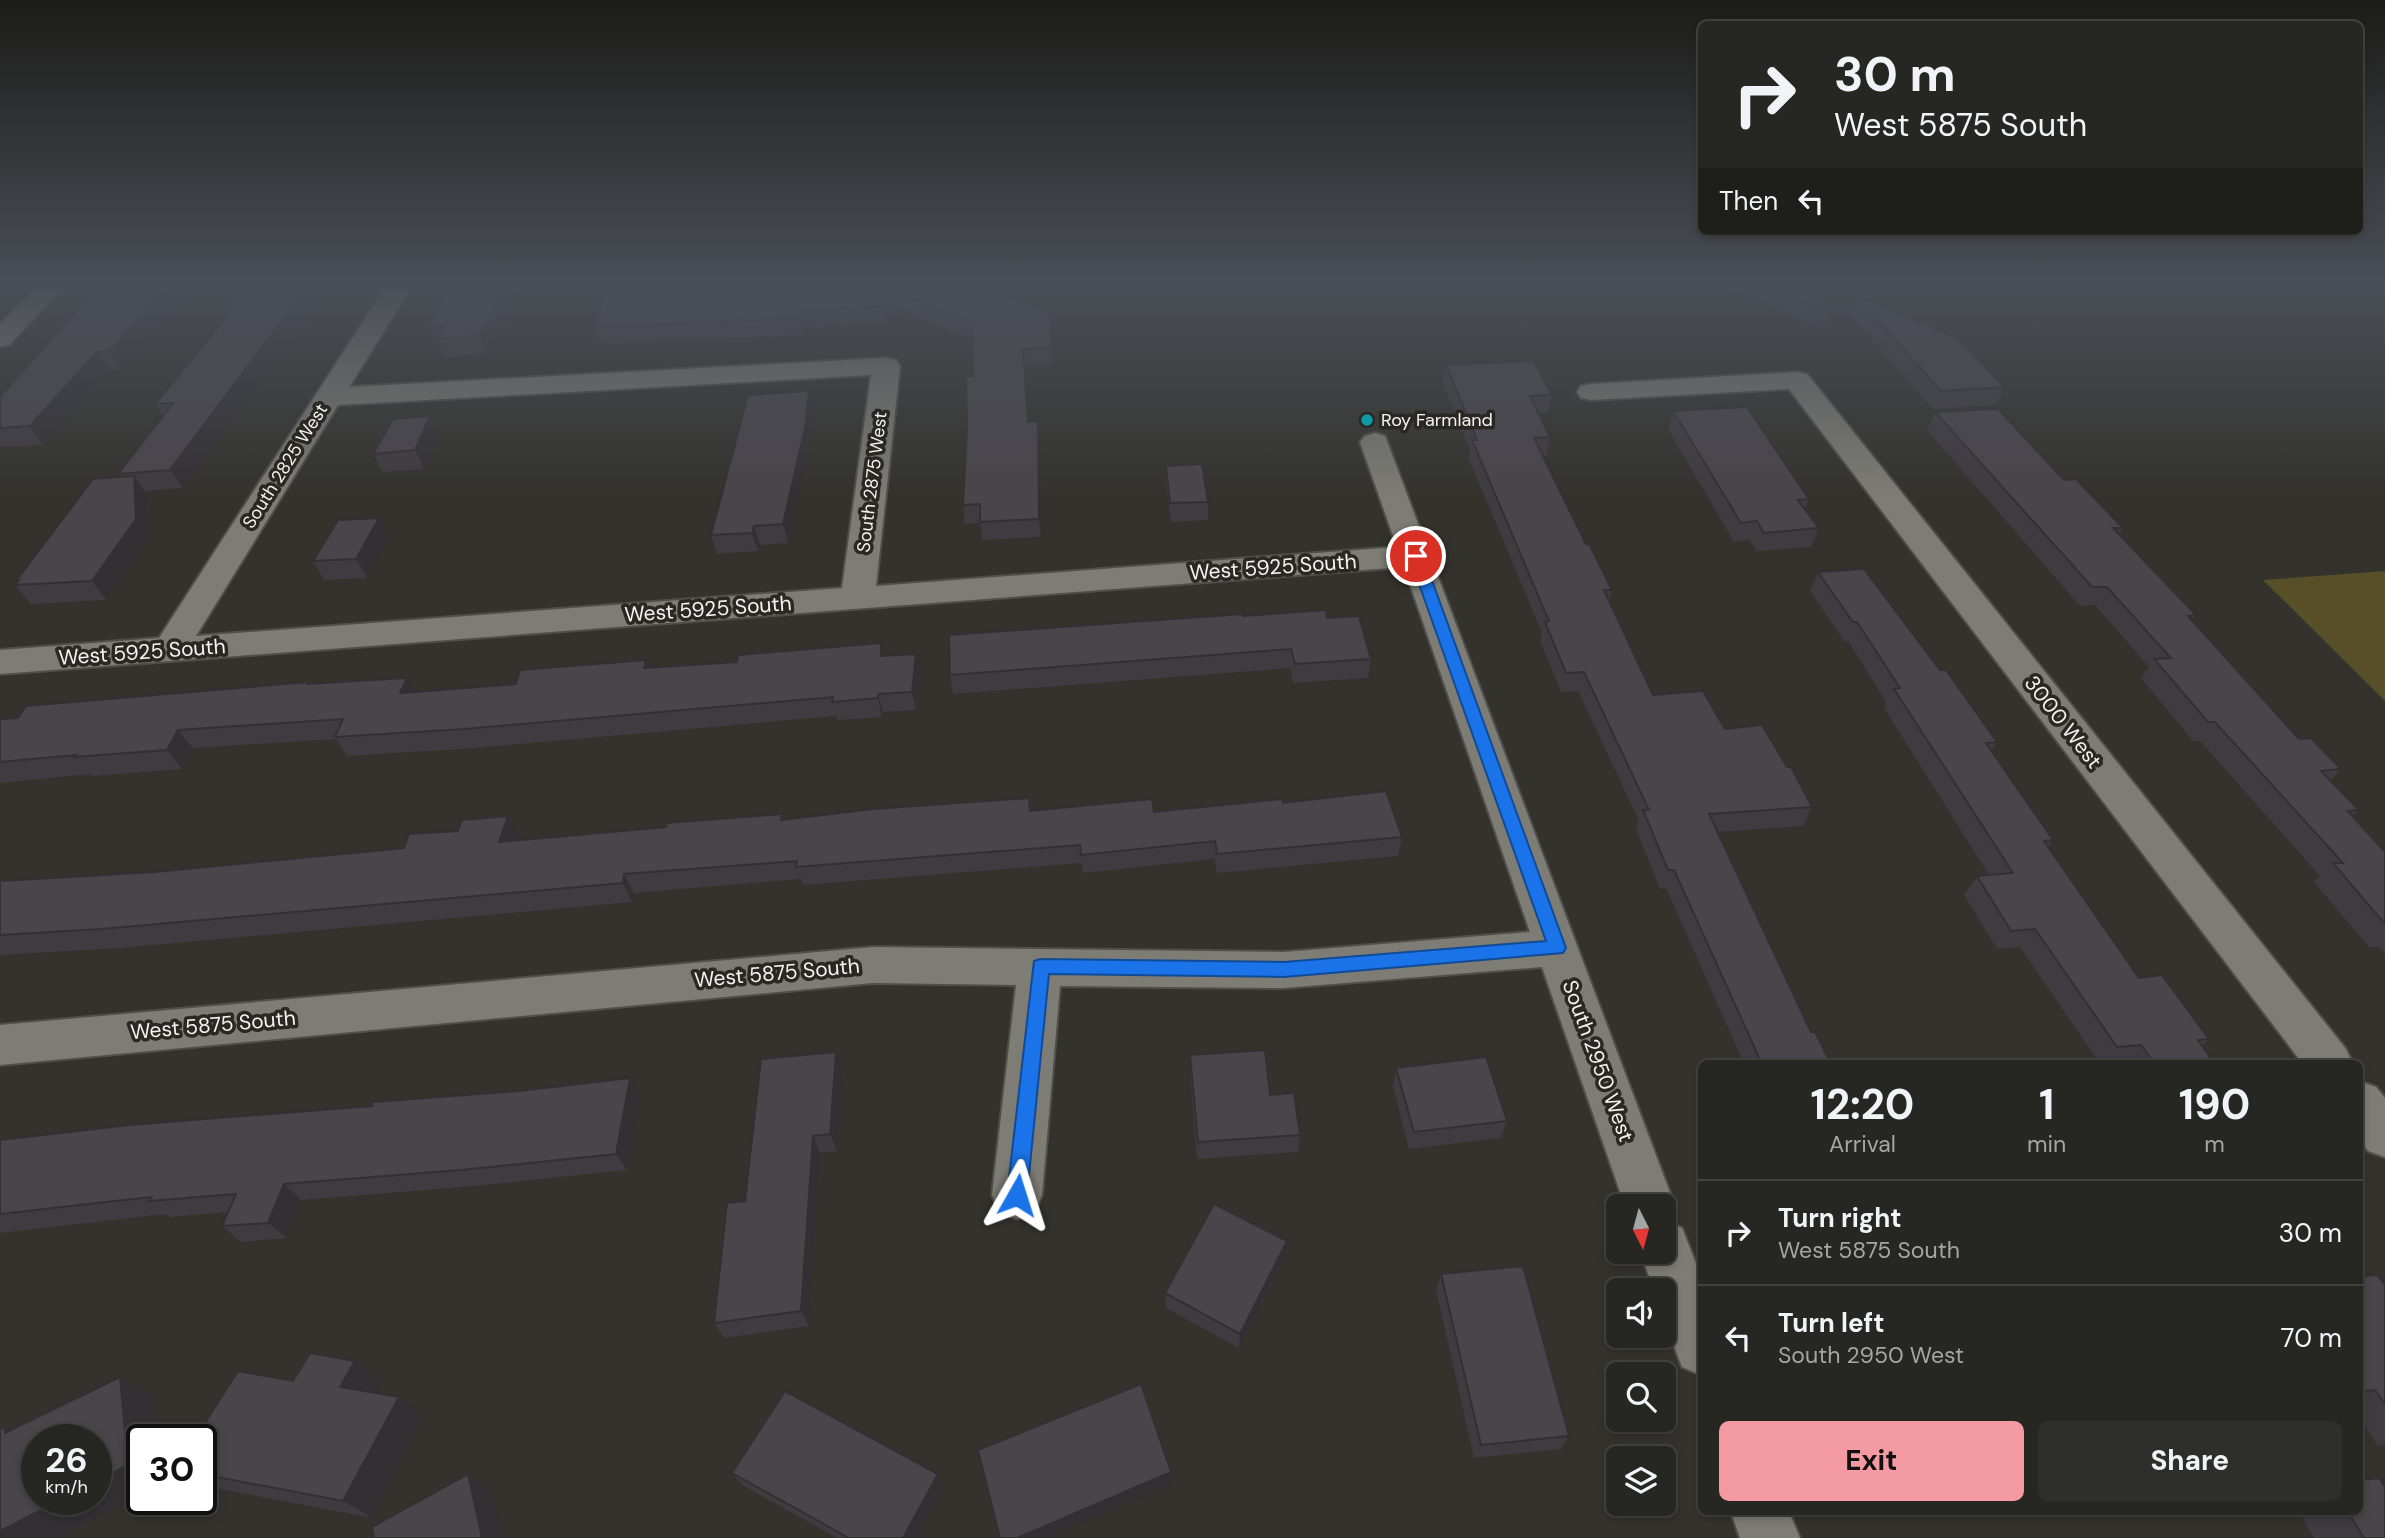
<!DOCTYPE html>
<html lang="en">
<head>
<meta charset="utf-8">
<style>
	:root { --surface:#262622; --page:#2e2e2a; --text:#f1f3f6; --muted:#a4a5a5; --line:#424340; --accent:#f49aa3 }
	body { margin:0; font-family:"DM Sans",sans-serif; background:var(--page); color:var(--text); height:100vh; display:flex; flex-direction:column; font-size:26px; white-space:nowrap }
	* { box-sizing:border-box; margin:0 }
	p { font-size:23px; color:var(--muted) }
	.icon { flex:none; width:38px; height:38px; fill:none; stroke:currentColor; stroke-width:2; stroke-linecap:round; stroke-linejoin:round }
	.map { position:relative; flex:1; overflow:hidden }
	.panel { position:absolute; left:1698px; top:1060px; width:665px; height:455px; display:flex; flex-direction:column; background:var(--surface); border-radius:10px; box-shadow:0 4px 10px #0003,0 0 0 2px var(--line) }
	.panel>* { flex:none }
	.top-card { position:absolute; left:1698px; top:21px; width:665px; height:214px; border-radius:10px; box-shadow:0 4px 10px #0003,0 0 0 2px var(--line); background:#262622; color:var(--text); overflow:hidden }
	.needle { width:46px; rotate:174deg }
	.buttons { position:absolute; left:1606px; top:1194px; display:grid; gap:14px }
	.buttons a { display:grid; place-items:center; width:70px; height:70px; border-radius:10px; background:var(--surface); box-shadow:0 4px 10px #0003,0 0 0 2px var(--line); font-size:35px }
	.speed { position:absolute; left:21px; top:1424px; display:flex; gap:14px; font-size:35px; font-weight:700; text-align:center }
	.speed>* { display:grid; place-content:center; width:91px; height:91px; border-radius:50%; background:var(--surface); box-shadow:0 4px 10px #0003,0 0 0 2px var(--line); line-height:1 }
	.speed small { font-size:18px; font-weight:400 }
	.speed .limit { border:4px solid #111; border-radius:10px; background:#fff; color:#111 }
	.pin { position:absolute; display:grid; place-items:center; width:60px; height:60px; color:#fff; margin:-30px; border:4px solid #fff; border-radius:50%; box-shadow:0 2px 7px #0007 }
	.me { position:absolute; width:77px; margin:-38px; rotate:6deg; stroke-linejoin:round; filter:drop-shadow(0 0 5px #0008) }
	.turn { display:flex; align-items:center; gap:24px; height:147px; padding:0 21px; font-size:32px }
	.turn .icon { width:91px; height:91px; stroke-width:2.5 }
	.turn b { display:block; font-size:49px; line-height:60px }
	.then { display:flex; align-items:center; height:66px; padding:0 21px; background:#0003; gap:14px; font-size:26px }
	.eta { display:flex; justify-content:space-evenly; align-items:center; height:119px; text-align:center }
	.eta b { font-size:42px; font-weight:700; line-height:49px }
	.primary-button { display:flex; gap:14px; margin-top:auto; padding:14px 21px }
	.primary-button a { flex:1; height:80px; border-radius:10px; background:var(--accent); color:#111; font-size:28px; font-weight:700; line-height:80px; text-align:center }
	.primary-button a+a { background:var(--page); color:var(--text) }
	ul { padding:0; list-style:none }
	li { display:flex; align-items:center; gap:21px; height:105px; padding:0 21px; border-top:2px solid var(--line) }
	li div { flex:1 }
	li b { display:block; font-size:26px }
	li em { font-style:normal }
	.map>svg:first-child { display:block }
	.green { fill:#564f28 }
	.lines { fill:none; stroke-linecap:round; stroke-linejoin:round }
	.minor-casing { stroke:#4f4e4a; stroke-width:4 }
	.minor { fill:#7d7c75; fill-rule:evenodd }
	.wall { fill:#3f3b40 }
	.shaded-wall { fill:#333034 }
	.building { fill:#49454a; stroke:#333034; stroke-width:2 }
	.route { fill:#1a73e8; stroke:#114b97; stroke-width:2 }
	.culture-dot { fill:#0f9aa8; stroke:#292823; stroke-width:2.5 }
	.labels { text-anchor:middle; stroke-width:7; stroke-linejoin:round; paint-order:stroke }
	.far-poi-label { font-size:18px; fill:#f4f3f0; stroke:#292823; text-anchor:start }
	.far-street-label { font-size:18px; fill:#f4f3f0; stroke:#292823 }
	.street-label { font-size:21px; fill:#f4f3f0; stroke:#292823 }
</style>
</head>
<body>
<div class="map">
<svg width="2385" height="1538" viewBox="0 0 2385 1538">
	<rect width="100%" height="100%" fill="#33322d"/>
	<path class="green" d="M2385 571V701L2263 580Z"/>
	<g class="lines">
		<defs>
			<g id="minor">
				<path d="M40 283H67L9 345 0 347V324Z"/>
				<path d="M388 283H414L349 387 886 358 896 360 900 366 876 586 1397 547 1360 442 1365 436 1375 433 1385 436 1675 1206 1668 1222 1682 1228 1701 1276V1375L1682 1367 1664 1320V1290H1654L1640 1251H1664V1206H1625L1542 967 1284 988 1060 986 1042 1195 1035 1212 1017 1219 999 1212 992 1195 1016 985 873 983 0 1065V1025L873 947 1284 952 1530 932 1404 567 0 674V650L159 638ZM871 375 842 588 196 636 338 405Z"/>
				<path d="M1797 372 1807 374 2346 1049 2353 1064H2303L1789 389 1591 400 1581 398 1577 392 1581 386 1591 384Z"/>
				<path d="M2359 1081 2376 1087 2385 1098V1157L2368 1151 2359 1139Z"/>
				<path d="M1731 1512H1789L1800 1538H1740Z"/>
			</g>
		</defs>
		<use href="#minor" class="minor-casing"/>
		<use href="#minor" class="minor"/>
	</g>
	<g class="wall">
		<path d="M250 283 183 488 144 491 147 495 149 538 128 569 106 600 31 604 15 585 17 583 16 581 120 477 118 474 163 416 155 404 228 315 227 313Z"/>
		<path d="M610 283H972L1049 313 1053 365 1025 367 1029 422 1040 439 1041 537 982 540 980 523 965 524 963 505 973 376V340L888 304 886 323 805 328 803 335 600 344 594 327Z"/>
		<path d="M1717 283H1806L1829 311 1823 329Z"/>
		<path d="M520 286 488 354 444 357 438 344H436L428 327Z"/>
		<path d="M100 291 121 370H109L43 445 0 447V396Z"/>
		<path d="M1856 296 2005 387 1996 405 1933 409 1849 313Z"/>
		<path d="M1446 365 1552 395 1548 413 1538 414 1550 437 1546 456H1543L1586 544 1612 590 1609 601 1653 695 1725 729 1787 767 1812 807 1803 826 1717 832 1811 1032 1831 1064H1744L1666 888 1660 889 1636 829 1639 821 1578 691 1561 692 1540 641 1542 633 1469 459 1470 450 1443 383Z"/>
		<path d="M809 391 814 410 809 446 788 543 760 545 758 551 717 554 711 535Z"/>
		<path d="M1673 411 1809 499 1805 509 1819 528 1811 547 1757 551 1749 540 1734 542 1668 429Z"/>
		<path d="M1935 412 2064 480 2123 528 2119 535 2196 615 2192 620 2299 739 2341 769 2331 780 2359 810 2352 816 2385 852V954L2378 947H2369L2314 882 2320 876 2200 741H2193L2141 678 2149 667 2095 605 2080 606 1927 430Z"/>
		<path d="M430 416 439 434 424 469 383 472 373 454Z"/>
		<path d="M1166 466 1208 502V520L1171 522 1166 485Z"/>
		<path d="M389 537 367 578 324 580 313 561Z"/>
		<path d="M1818 572 1940 670 1997 742 1991 751 2053 840 2048 847 2139 978 2209 1039 2202 1046 2215 1064H2125L2124 1062 2100 1064 2020 947 1997 949 1964 895 1977 876 1989 875 1884 708 1886 702 1848 641H1844L1810 591Z"/>
		<path d="M1243 616 1327 618 1371 659 1368 678 1293 683 1290 668 953 694 950 675Z"/>
		<path d="M881 643 884 656 916 654 920 673 916 710 883 712 882 717 838 720 836 716 475 748 347 756 336 739 193 748 182 769 91 776 90 774 0 783V719L18 718 308 682 310 684 407 678 415 692 516 684 646 660 650 668 737 662Z"/>
		<path d="M1029 798 1031 811 1154 812 1283 803 1402 837 1398 856 1217 873 1214 859 1083 873 1082 863 803 885 801 879 634 893 632 902 120 948 0 955V881L155 872 404 848 508 816 518 834 517 840 666 827 782 814 783 819Z"/>
		<path d="M1190 1055 1270 1095 1300 1135 1298 1152 1197 1159 1190 1072Z"/>
		<path d="M1396 1068 1507 1121 1501 1138 1409 1149 1393 1086Z"/>
		<path d="M843 1069 837 1151 820 1153 809 1326 724 1338 714 1323 745 1201Z"/>
		<path d="M640 1095 627 1170 475 1186 301 1200 287 1238 241 1242 222 1226 228 1212 170 1217 165 1214 0 1233V1140Z"/>
		<path d="M1285 1257 1239 1348 1166 1308 1165 1293Z"/>
		<path d="M2359 1270 2363 1276 2385 1285V1445L2378 1446 2359 1418Z"/>
		<path d="M1441 1274 1569 1436 1561 1449 1474 1458 1436 1290Z"/>
		<path d="M382 1381 375 1393 424 1416 372 1518 210 1487 201 1483V1440Z"/>
		<path d="M732 1473 938 1474 944 1486 916 1538H837L742 1485Z"/>
		<path d="M2299 1512H2359L2385 1538H2314Z"/>
	</g>
	<g class="shaded-wall">
		<path d="M167 283H192L121 370 109 352Z"/>
		<path d="M310 283H331L183 488 170 470Z"/>
		<path d="M506 283H518L520 286 488 354 480 336Z"/>
		<path d="M885 287 888 304 886 323 883 306Z"/>
		<path d="M801 311 805 328 803 335 799 318Z"/>
		<path d="M97 352 109 370 43 445 30 426Z"/>
		<path d="M809 391 814 410 809 446 788 543 783 524Z"/>
		<path d="M430 416 439 434 424 469 415 450Z"/>
		<path d="M1038 421 1040 439 1041 537 1039 519Z"/>
		<path d="M134 476 147 495 149 538 106 600 92 581Z"/>
		<path d="M379 518 389 537 367 578 356 559Z"/>
		<path d="M754 526 760 545 758 551 752 533Z"/>
		<path d="M881 643 886 662 881 656Z"/>
		<path d="M916 654 920 673 916 710 912 692Z"/>
		<path d="M646 660 654 678 644 668Z"/>
		<path d="M407 678 418 697 400 693Z"/>
		<path d="M878 694 883 712 882 717 878 698Z"/>
		<path d="M178 730 193 748 182 769 167 750Z"/>
		<path d="M508 816 518 834 511 860 499 842Z"/>
		<path d="M624 874 634 893 632 902 623 883Z"/>
		<path d="M836 1052 843 1069 837 1151 830 1134Z"/>
		<path d="M630 1078 640 1095 627 1170 616 1154Z"/>
		<path d="M813 1136 820 1153 809 1326 801 1311Z"/>
		<path d="M284 1184 301 1200 287 1238 268 1223Z"/>
		<path d="M1287 1241 1285 1257 1239 1348 1240 1334Z"/>
		<path d="M355 1361 382 1381 368 1406 340 1387Z"/>
		<path d="M120 1377 154 1397 159 1440H142V1494L58 1538H0V1531L61 1500H96V1482Z"/>
		<path d="M399 1397 424 1416 372 1518 343 1501Z"/>
		<path d="M5 1427 37 1442 5 1433Z"/>
		<path d="M1171 1472V1484L1046 1538H1017Z"/>
		<path d="M468 1474 492 1491 503 1538H482Z"/>
		<path d="M938 1474 944 1486 916 1538H903Z"/>
	</g>
	<g class="building">
		<path d="M107 283H167L109 352H97L30 426 0 428V396L80 308 96 291H100Z"/>
		<path d="M250 283H310L170 470 118 474 173 403 155 404 230 313H227Z"/>
		<path d="M452 283H506L480 336 436 339 443 326 428 327Z"/>
		<path d="M610 283H972L1049 313 1052 347 1023 349 1028 422 1038 421 1039 519 980 522V504L963 505 967 428 966 376H973V323L885 287 883 306 801 311 799 318 594 327Z"/>
		<path d="M1763 283H1806L1829 311Z"/>
		<path d="M1856 296 1956 337 2005 387 1941 391Z"/>
		<path d="M1534 361 1552 395 1530 396 1550 437 1534 438 1586 544H1589L1612 590H1604L1653 695 1703 691 1725 729 1762 725 1787 767H1791L1812 807 1709 814 1811 1032H1815L1831 1064H1762L1674 870H1668L1643 810H1649L1584 672 1566 673 1545 622 1549 621 1472 440H1477L1446 365Z"/>
		<path d="M809 391 805 428 783 524 754 526 752 533 711 535 748 395Z"/>
		<path d="M1747 407 1809 499 1798 500 1819 528 1764 533 1757 521 1741 523 1673 411Z"/>
		<path d="M1998 409 2064 480 2076 479 2123 528H2113L2196 615 2188 616 2299 739 2311 738 2341 769 2321 771 2359 810 2348 811 2385 852V924L2333 863H2343L2215 722H2208L2154 659 2171 658 2107 587H2092L1935 412Z"/>
		<path d="M430 416 415 450 373 454 393 419Z"/>
		<path d="M1202 464 1208 502 1170 503 1166 466Z"/>
		<path d="M134 476 136 519 92 581 15 585 19 580 16 581 93 479Z"/>
		<path d="M379 518 356 559 313 561 338 520Z"/>
		<path d="M1864 569 1940 670H1946L1997 742 1986 743 2053 840 2044 841 2139 978 2162 975 2209 1039 2198 1040 2215 1064H2155L2141 1045 2117 1047 2035 929 2011 931 1977 876 2013 873 1894 689 1900 688 1857 622H1853L1818 572Z"/>
		<path d="M1326 610 1327 618 1359 616 1371 659 1295 664 1291 649 950 675 949 635 1243 614V616Z"/>
		<path d="M881 643V656L916 654 912 692 878 694V698L832 702 833 697 464 729 335 737 343 719 178 730 167 750 74 757 76 755 0 762V719L18 718 26 706 308 682 307 684 407 678 400 693 479 687 516 684 520 670 646 660 644 668 737 662 738 655Z"/>
		<path d="M1386 791 1402 837 1217 854 1215 841 1081 855 1080 845 796 867 797 861 624 874 623 883 101 929 0 935V881L155 872 404 848 409 834 458 831 462 820 508 816 499 842 666 827 667 823 782 814 781 820 873 809 1029 798 1030 811 1152 799 1154 812 1282 799 1283 803Z"/>
		<path d="M1265 1050 1270 1095 1294 1093 1300 1135 1198 1142 1190 1055Z"/>
		<path d="M836 1052 830 1134 813 1136 801 1311 714 1323 727 1203 745 1201 761 1059Z"/>
		<path d="M1486 1057 1507 1121 1414 1132 1396 1068Z"/>
		<path d="M630 1078 616 1154 461 1170 284 1184 268 1223 222 1226 236 1194 149 1201 151 1197 0 1214V1140L130 1125 372 1106 373 1102 519 1091Z"/>
		<path d="M1214 1204 1287 1241 1240 1334 1165 1293Z"/>
		<path d="M1523 1266 1569 1436 1481 1445 1441 1274Z"/>
		<path d="M2359 1270 2363 1276 2377 1275 2385 1285V1404L2375 1390 2359 1392Z"/>
		<path d="M310 1353 355 1361 340 1387 399 1397 343 1501 201 1474V1440H194L238 1371 293 1381Z"/>
		<path d="M120 1377 128 1465 96 1482V1440H37V1500H61L0 1531V1429L5 1427V1433Z"/>
		<path d="M1141 1384 1171 1472 1017 1538H1000L978 1450Z"/>
		<path d="M785 1391 938 1474 903 1538H849L732 1473Z"/>
		<path d="M468 1474 482 1538H374L372 1527Z"/>
		<path d="M2379 1478 2385 1487V1538H2364L2348 1512H2359V1480Z"/>
	</g>
	<linearGradient id="sky" x2="0" y2="1"><stop stop-color="#1c1c19"/><stop offset="0.57" stop-color="#4a4f57"/><stop offset="1" stop-color="#4a4f57" stop-opacity="0"/></linearGradient>
	<rect width="2385" height="498" fill="url(#sky)"/>
	<path class="route" d="M1416 552 1423 556 1566 948 1563 953 1284 977 1049 974 1027 1195 1024 1202 1017 1205 1010 1202 1007 1195 1034 961 1040 959 1284 962 1546 941 1409 556Z"/>
	<circle class="culture-dot" cx="1367" cy="420" r="7"/>
	<g class="labels">
		<g class="far-poi-label">
			<text x="1381" y="426">Roy Farmland</text>
		</g>
		<g class="far-street-label">
			<text transform="translate(285 466) rotate(-58)" y="6">South 2825 West</text>
			<text transform="translate(872 482) rotate(-83)" y="6">South 2875 West</text>
		</g>
		<g class="street-label">
			<text transform="translate(1273 567) rotate(-4)" y="7">West 5925 South</text>
			<text transform="translate(708 609) rotate(-4)" y="7">West 5925 South</text>
			<text transform="translate(142 652) rotate(-4)" y="7">West 5925 South</text>
			<text transform="translate(2063 722) rotate(52)" y="7">3000 West</text>
			<text transform="translate(777 973) rotate(-5)" y="7">West 5875 South</text>
			<text transform="translate(213 1025) rotate(-5)" y="7">West 5875 South</text>
			<text transform="translate(1598 1061) rotate(70)" y="7">South 2950 West</text>
		</g>
	</g>
</svg>
<div class="buttons">
<a><svg class="needle" viewBox="-14 -14 28 28"><path d="M0-13l5 13h-10z" fill="#e53935"/><path d="M0 13l5-13h-10z" fill="#a4a5a5"/></svg></a>
<a><svg class="icon" aria-label="sound" viewBox="0 0 24 24"><path d="M4 9h4l5-4v14l-5-4H4zM17 9q2 3 0 6"/></svg></a>
<a><svg class="icon" aria-label="search" viewBox="0 0 24 24"><circle cx="10" cy="10" r="6"/><path d="M15 15l6 6"/></svg></a>
<a><svg class="icon" aria-label="layers" viewBox="0 0 24 24"><path d="M12 4l9 5-9 5-9-5zM3 14l9 5 9-5"/></svg></a>
</div>
<div class="speed"><div>26<small>km/h</small></div><div class="limit">30</div></div>
<div class="pin" style="left:1416px;top:556px;background:#d93025"><svg class="icon" aria-label="arrive" viewBox="0 0 24 24"><path d="M6 21V4h12l-3 4 3 4H6"/></svg></div>
<svg class="me" style="left:1017px;top:1195px" viewBox="-20 -20 40 40"><path d="M0-17L14 15 0 8-14 15z" fill="#1a73e8" stroke="#fff" stroke-width="4"/></svg>
<div class="top-card">
<div class="turn"><svg class="icon" aria-label="right" viewBox="0 0 24 24"><path d="M7 20v-9h11M14 6l5 5-5 5"/></svg><div><b>30 m</b>West 5875 South</div></div>
<div class="then">Then<svg class="icon" aria-label="left" viewBox="0 0 24 24"><path d="M17 20v-9H6M10 6l-5 5 5 5"/></svg></div>
</div>
<section class="panel">
<div class="eta">
<div><b>12:20</b><p>Arrival</p></div>
<div><b>1</b><p>min</p></div>
<div><b>190</b><p>m</p></div>
</div>
<ul>
<li><svg class="icon" aria-label="right" viewBox="0 0 24 24"><path d="M7 20v-9h11M14 6l5 5-5 5"/></svg><div><b>Turn right</b><p>West 5875 South</p></div><em>30 m</em></li>
<li><svg class="icon" aria-label="left" viewBox="0 0 24 24"><path d="M17 20v-9H6M10 6l-5 5 5 5"/></svg><div><b>Turn left</b><p>South 2950 West</p></div><em>70 m</em></li>
</ul>
<div class="primary-button"><a>Exit</a><a>Share</a></div>
</section>
</div>
</body>
</html>
